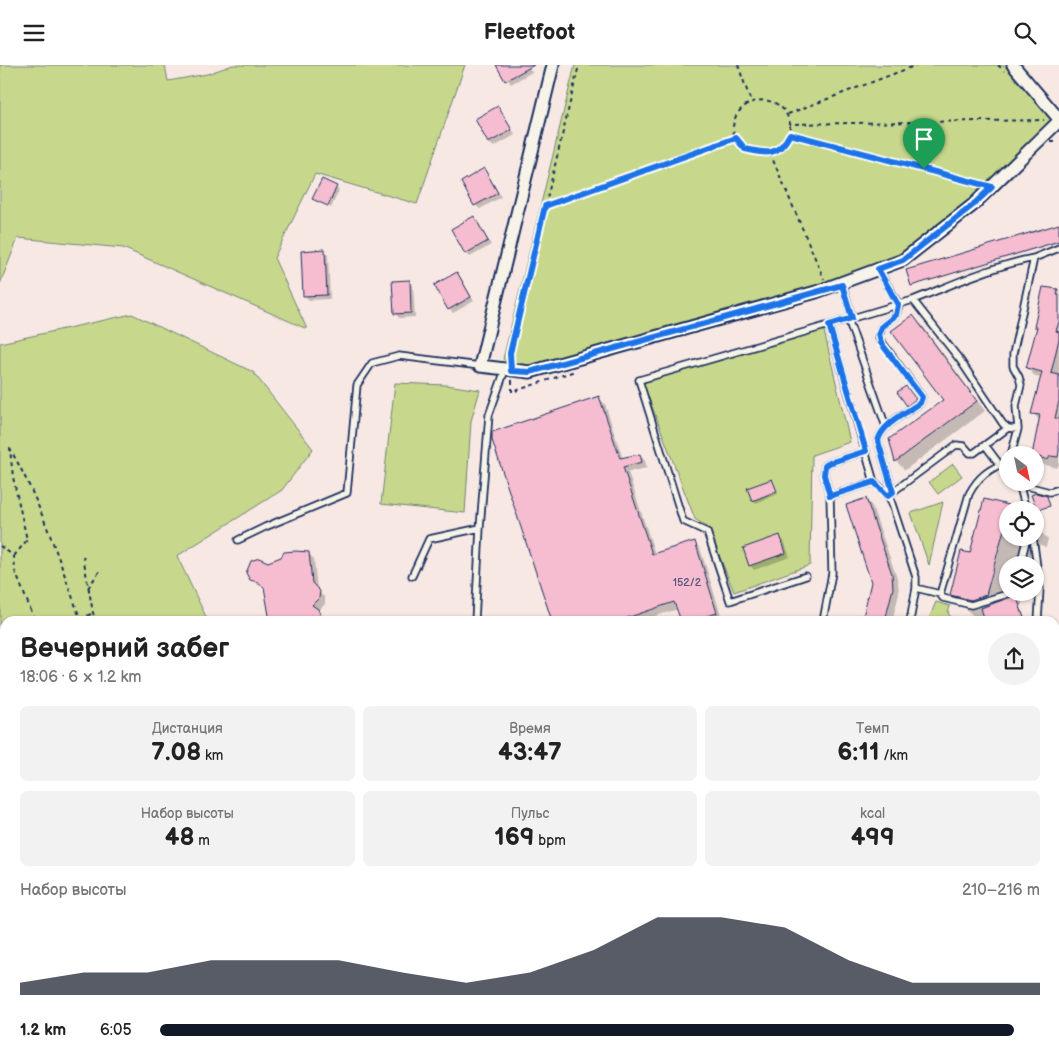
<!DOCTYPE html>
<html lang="ru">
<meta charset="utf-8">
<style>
body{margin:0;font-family:"Balsamiq Sans",sans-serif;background:#f2f2f2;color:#222;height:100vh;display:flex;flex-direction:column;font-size:19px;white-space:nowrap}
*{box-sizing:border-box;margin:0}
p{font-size:16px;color:#767676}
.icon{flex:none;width:28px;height:28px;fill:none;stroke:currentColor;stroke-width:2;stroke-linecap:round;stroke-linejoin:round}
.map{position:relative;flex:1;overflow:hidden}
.sheet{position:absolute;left:0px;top:551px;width:1060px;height:444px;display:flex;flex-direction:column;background:#fff;border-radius:15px 15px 0 0;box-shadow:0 1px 4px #0004}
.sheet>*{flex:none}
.needle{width:32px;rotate:147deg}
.buttons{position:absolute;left:999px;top:381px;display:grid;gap:10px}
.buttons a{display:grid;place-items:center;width:45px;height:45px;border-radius:50%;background:#fff;box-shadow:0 1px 4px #0004;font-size:25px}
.pin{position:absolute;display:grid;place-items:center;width:42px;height:42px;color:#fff;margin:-51px -21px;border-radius:50% 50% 50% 0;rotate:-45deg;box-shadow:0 0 5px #0007}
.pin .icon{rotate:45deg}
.round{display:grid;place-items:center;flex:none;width:52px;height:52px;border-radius:26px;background:#f2f2f2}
.head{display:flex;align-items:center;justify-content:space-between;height:85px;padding:0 20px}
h1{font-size:28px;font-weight:800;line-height:38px}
.figures{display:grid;grid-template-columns:repeat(3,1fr);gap:8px;height:85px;padding:5px 20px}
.figures div{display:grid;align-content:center;border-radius:8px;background:#f2f2f2;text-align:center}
.figures b{font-size:25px;font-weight:800}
.figures small{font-size:14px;font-weight:400}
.figures p{font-size:14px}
.chart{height:140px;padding:10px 20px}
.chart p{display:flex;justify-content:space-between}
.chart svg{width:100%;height:90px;margin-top:5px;fill:#111827;opacity:.7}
ul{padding:0 20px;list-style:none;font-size:16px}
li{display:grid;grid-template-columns:80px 60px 1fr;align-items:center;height:38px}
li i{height:12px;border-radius:6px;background:#111827}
header{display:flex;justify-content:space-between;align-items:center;height:65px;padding:0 20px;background:#fff;font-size:22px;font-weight:800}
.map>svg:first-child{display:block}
</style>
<header><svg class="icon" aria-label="menu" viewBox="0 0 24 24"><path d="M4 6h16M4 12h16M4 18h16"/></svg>Fleetfoot<svg class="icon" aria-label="search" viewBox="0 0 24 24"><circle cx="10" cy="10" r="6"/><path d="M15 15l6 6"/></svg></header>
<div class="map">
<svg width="1059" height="994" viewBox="0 0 1059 994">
<rect width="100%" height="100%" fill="#f7e8e3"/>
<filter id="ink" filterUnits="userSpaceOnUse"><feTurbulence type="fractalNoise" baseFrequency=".02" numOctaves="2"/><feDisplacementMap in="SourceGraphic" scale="10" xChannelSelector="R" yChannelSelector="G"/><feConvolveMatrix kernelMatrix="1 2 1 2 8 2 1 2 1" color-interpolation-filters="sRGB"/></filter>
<g filter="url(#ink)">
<!-- green -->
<path fill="#c7d88c" stroke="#718475" d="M0 0H165L168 16 207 9 233 0H465L417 139 315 109 274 193 307 264 123 183 18 173 0 219Z
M575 0H1004L1052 56 971 136 900 192 815 222 520 306 503 294Z
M132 249 253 307 313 384 282 425 177 491 208 556H5V923L0 911V278Z
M823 262 850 377 812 390 810 500 734 527 708 463 695 454 643 318Z
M395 318 446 320 480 325 471 356 465 448 381 439Z
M953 399 962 411 938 429 929 417Z
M943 437 929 500 911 448Z
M936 537 950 541 948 548 954 556H928Z
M36 990H629L631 994H38Z
M680 990H777L778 994H673Z"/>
<!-- water -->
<path fill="#81c5e2" stroke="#5889ad" d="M0 942 5 952V990H21L23 994H0Z"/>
<!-- shadow -->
<path fill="#0003" d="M498 0H527L532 7 511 19Z
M498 42 502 47 515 70 494 82 489 78 476 54Z
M484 105 488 109 501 132 480 144 475 140 462 117Z
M322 116 339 125 331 143 314 134Z
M474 153 478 157 491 180 470 192 466 188Z
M1059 160V177L912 220Z
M324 186 328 190 330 234 309 235 305 231Z
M457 209 461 213 474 236 453 248 449 244Z
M409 216 413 220 415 252 399 253 395 248Z
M1058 226 1059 227V399L1057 403 1042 399 1035 392 1040 356 1033 348 1041 313 1036 312 1027 303 1038 264 1035 262Z
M913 252 922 260 985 346 905 405 896 396 891 375 944 335Z
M909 325 918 337 910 343 908 340Z
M599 333 605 339 623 394 640 390 645 396 647 403 628 407 655 489 694 477 700 483 722 553 713 556H682L678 544 640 556H554L493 375Z
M772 415 778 429 756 438 753 435Z
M866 435 872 441 898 516 899 529 892 556H863L873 517Z
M985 435 1019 445H1008V472H1035V461L1048 474 1046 482 1038 479 1032 500H1008V528H1025L1021 542 1026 556H978L951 529 971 489Z
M780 472 784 476 790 492 754 505 750 500Z
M308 488 314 494 317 525 325 533V539L318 546 326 556H271L266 523 258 520 251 514 268 499Z
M1055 724 1059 726V743L1055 740Z
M1059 856V950L1055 951V858Z
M1055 968 1059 977V994H876L885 990H1055Z
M711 990H744L745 994H713Z"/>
<!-- building -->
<path fill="#f6bccf" stroke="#1b2f5e" d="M496 0H534L505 16Z
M498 41 512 65 488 78 475 54Z
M484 103 498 128 474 141 461 117Z
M322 114 337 121 328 141 312 134Z
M474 151 488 176 465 189 451 164Z
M1059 159V176L911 221 906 205Z
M325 184 327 230 303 231 301 186Z
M457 207 471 232 448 245 434 220Z
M410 215 411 248 394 249 392 216Z
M1043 222 1058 224 1057 230H1059V257L1056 266 1059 267V274L1051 308 1059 310V336L1055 353 1059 354V387L1058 392 1050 391 1048 395 1032 390 1040 350 1031 349 1042 307 1026 303 1037 262H1034Z
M913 250 977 336 895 397 889 374 943 335 891 266Z
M906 321 916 334 907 341 897 327Z
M599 331 620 393 640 389 642 397 623 402 652 489 695 476 717 548 690 556H681L674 537 618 556H552L492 375V367Z
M772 414 777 426 752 436 747 423Z
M1036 428 1047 431 1050 441 1037 445 1031 430Z
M866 433 892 509 893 523 885 556H862L871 517 846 440Z
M984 434 1008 440V450L986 530 971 535 950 530 961 486 970 488Z
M780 470 786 488 749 501 743 483Z
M295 486 309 487 312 518 320 526 319 533 312 540 318 544 323 556H270L264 522 258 517 250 515 246 508 251 496 259 493 268 497 281 492 284 487Z
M1016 530 1025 556H1013L1012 552 1001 556H985L981 543Z"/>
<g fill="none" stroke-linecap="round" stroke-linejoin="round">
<!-- service casing -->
<g stroke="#1b2f5e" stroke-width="9">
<path id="service" d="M878 204 899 240 896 250 881 262 879 273 922 332 920 338C906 348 882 359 878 376L893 427
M842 218 852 253
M848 254 886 362
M1018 364 1008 363 1003 359 960 295 913 235C952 220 992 201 1034 193
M985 380 1000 400
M1011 390 1018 364 1016 341 1021 320 1019 312 1013 301V289L1034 193 1059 183
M1008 397C989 403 978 412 969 429L940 529 943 533 971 540 1011 528
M1019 418 1026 445
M1019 419 1050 427 1059 424
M890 429 956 380 964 381 970 388H974L1008 363
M830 431 824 410 825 401 829 398 866 386
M1033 472 1040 524 1038 556
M238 475 265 462 347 428 357 320 372 298 399 291 480 301
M1020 500 1027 472
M412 511 429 474 480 463 489 350 505 305
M806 511 730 536 707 467 683 456 639 315 829 260
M916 523 940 529
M475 556 480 463
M823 556 832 508 830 431 874 417
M910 556 916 523V512L891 436 886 427 874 417 829 260 913 235"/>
</g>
<!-- minor casing -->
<g stroke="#1b2f5e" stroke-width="15">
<path id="minor" d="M553 0 480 301 530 307 816 227 903 195 973 140 1059 56
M1013 0 1059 54
M1055 640H1059"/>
</g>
<!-- path -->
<path stroke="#1b2f5e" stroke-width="2" stroke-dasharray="4 4" stroke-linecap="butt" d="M738 0 751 37
M998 0 1004 6
M788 49 917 0
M790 59C789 90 769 89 745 83 740 78 733 71 733 64 733 32 782 22 790 59L1044 55
M790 69 981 119
M1051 77H1059
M770 88 824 214
M545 141 736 73
M510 296V288L579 0
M512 315V327L575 306
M0 481 14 491 15 506 35 556
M14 491 27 475 13 412 10 384C41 437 60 498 81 556
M83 491 93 548 96 556
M88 523 101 504
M80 554 93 548
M0 603 2 614 0 622
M0 682 5 701
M0 926 5 939
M30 990 31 994
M129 990 130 994
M213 990V994
M332 990 333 994
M292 994 293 990"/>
<!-- service -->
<use href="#service" stroke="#f7f3e8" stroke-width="5.5"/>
<!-- minor -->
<use href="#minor" stroke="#f7f3e8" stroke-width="11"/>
</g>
</g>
<g fill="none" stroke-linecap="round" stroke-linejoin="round" filter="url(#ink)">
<!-- route casing -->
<g stroke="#fff" stroke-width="10">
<path id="route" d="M790 69 992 122 973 140 903 195 878 204 898 240 896 250 881 262 879 268 881 278 922 332 920 338C906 348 882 359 878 376L893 427 888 431 874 417 830 431 824 410 825 401 829 398 866 386 829 260 852 253 842 220 530 307 511 306 510 288 545 141 736 73 745 84C767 89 778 92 790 69Z"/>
</g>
<!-- route -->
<use href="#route" stroke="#1a73e8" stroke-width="6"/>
</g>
<g text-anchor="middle" stroke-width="4" stroke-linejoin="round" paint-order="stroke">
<!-- number labels -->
<g font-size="11" fill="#52527a">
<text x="687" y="521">152/2</text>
</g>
</g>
</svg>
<div class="buttons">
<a><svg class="needle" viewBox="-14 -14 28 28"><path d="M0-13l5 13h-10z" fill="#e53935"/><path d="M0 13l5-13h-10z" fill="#767676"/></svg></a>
<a><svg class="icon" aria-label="locate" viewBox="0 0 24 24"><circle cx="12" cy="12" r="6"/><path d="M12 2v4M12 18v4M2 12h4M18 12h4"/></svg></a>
<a><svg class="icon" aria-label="layers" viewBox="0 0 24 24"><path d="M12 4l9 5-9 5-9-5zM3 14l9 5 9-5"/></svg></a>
</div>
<div class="pin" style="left:924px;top:104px;background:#1e9e55"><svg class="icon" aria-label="arrive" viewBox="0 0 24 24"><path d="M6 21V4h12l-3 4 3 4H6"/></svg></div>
<section class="sheet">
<div class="head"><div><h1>Вечерний забег</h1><p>18:06 · 6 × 1.2 km</p></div><a class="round"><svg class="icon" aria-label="share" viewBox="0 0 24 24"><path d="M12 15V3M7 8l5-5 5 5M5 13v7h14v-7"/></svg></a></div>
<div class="figures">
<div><p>Дистанция</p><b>7.08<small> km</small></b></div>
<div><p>Время</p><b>43:47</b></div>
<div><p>Темп</p><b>6:11<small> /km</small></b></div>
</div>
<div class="figures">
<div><p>Набор высоты</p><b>48<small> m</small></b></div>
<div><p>Пульс</p><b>169<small> bpm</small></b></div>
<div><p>kcal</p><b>499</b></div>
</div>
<div class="chart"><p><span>Набор высоты</span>210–216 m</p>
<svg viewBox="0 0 160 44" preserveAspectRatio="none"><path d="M0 44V38L10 33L20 33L30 27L40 27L50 27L60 33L70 38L80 33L90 22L100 6L110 6L120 11L130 27L140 38L150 38L160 38V44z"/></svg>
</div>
<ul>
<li><b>1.2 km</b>6:05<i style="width:97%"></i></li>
</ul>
</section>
</div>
